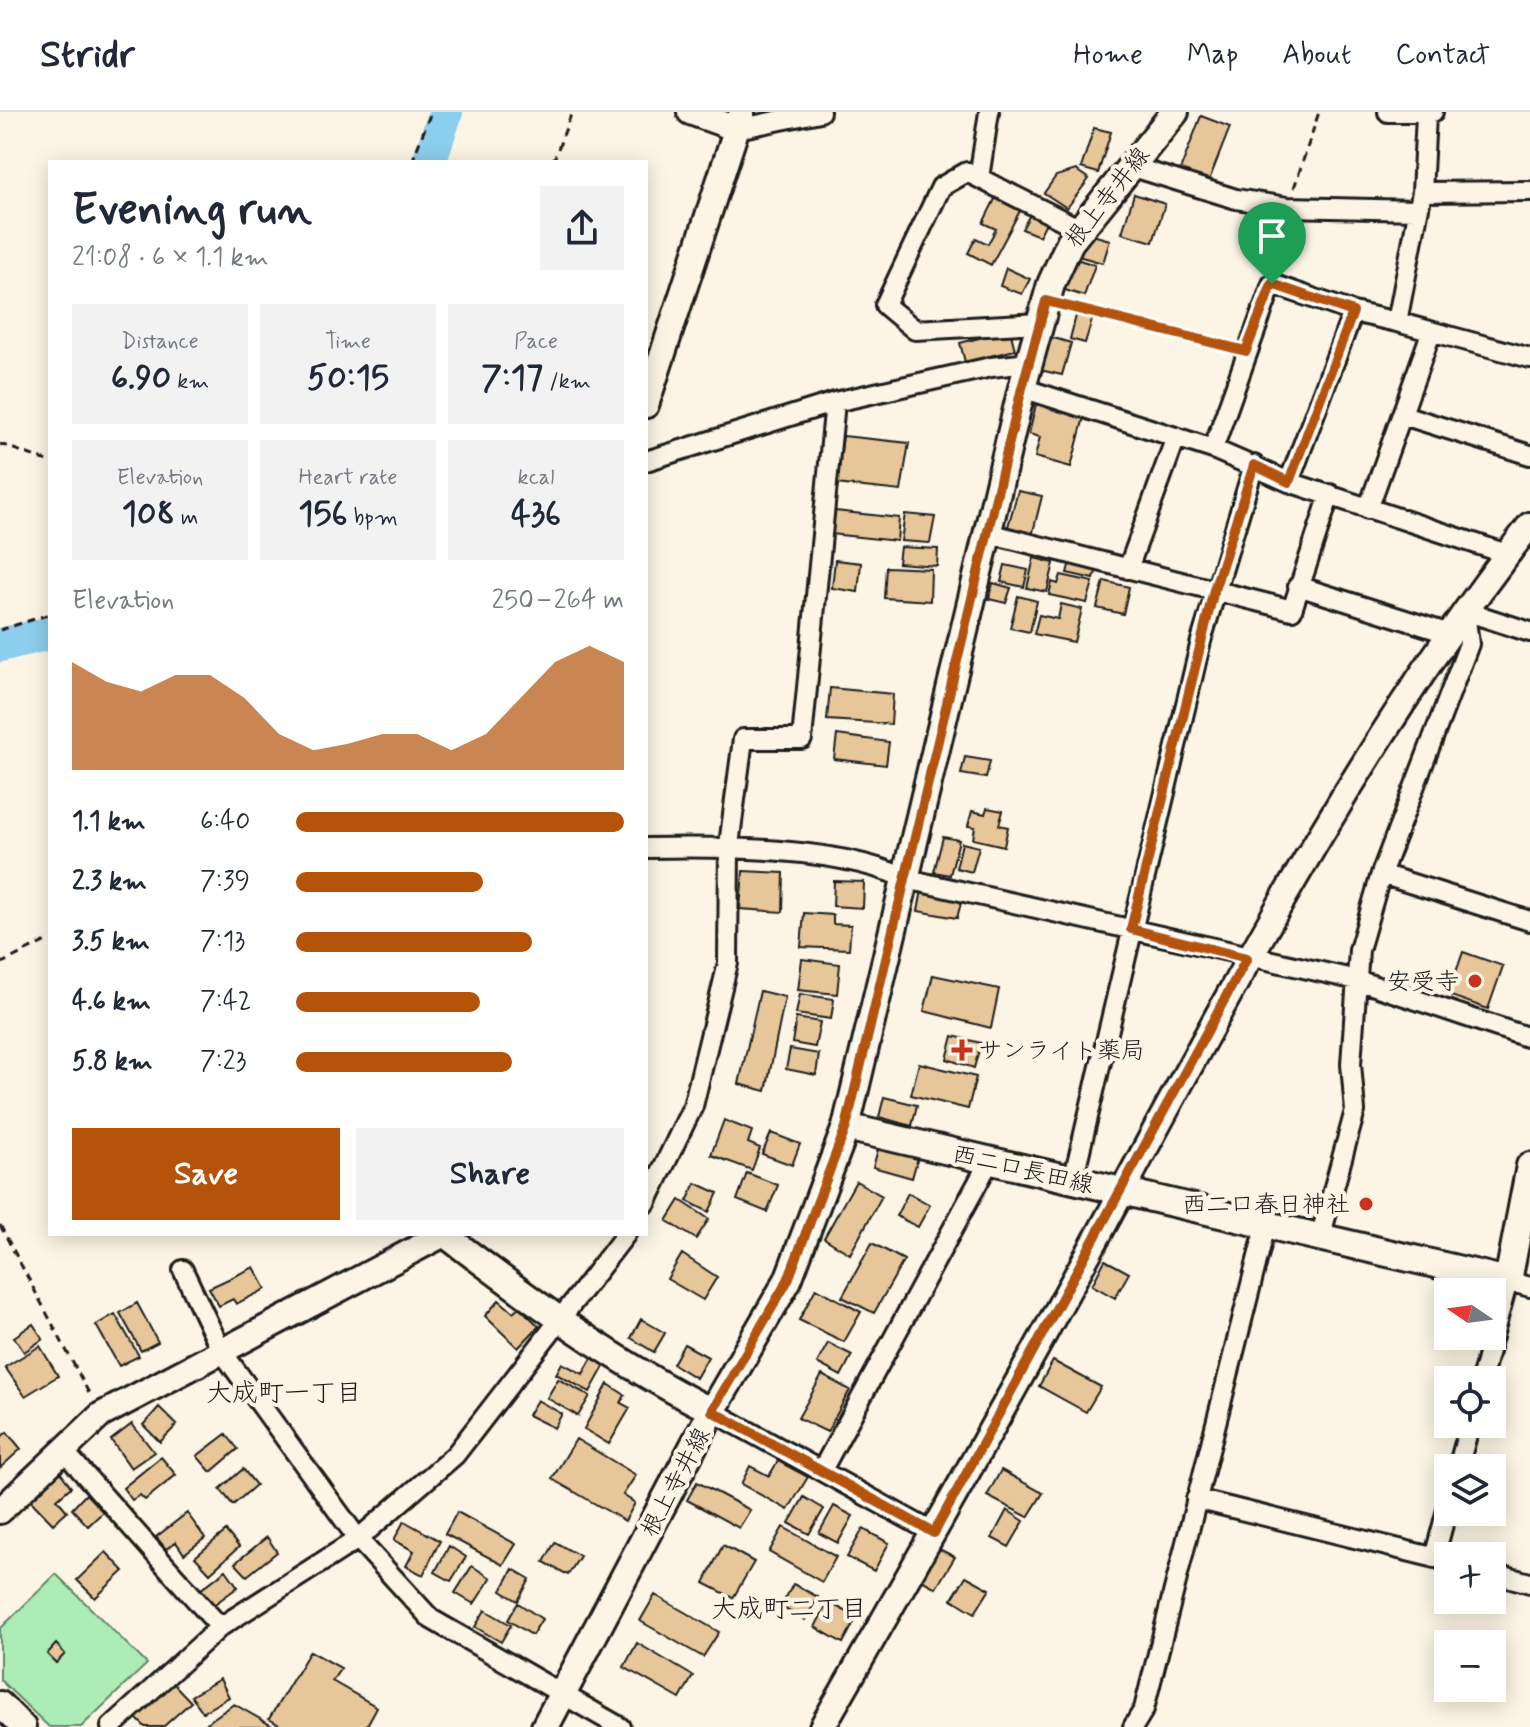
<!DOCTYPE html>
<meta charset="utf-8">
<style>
body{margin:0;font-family:Mynerve,"Klee One",sans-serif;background:#f2f2f3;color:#1f2937;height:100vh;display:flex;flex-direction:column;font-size:30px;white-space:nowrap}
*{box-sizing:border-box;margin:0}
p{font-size:26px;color:#747a83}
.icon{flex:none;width:44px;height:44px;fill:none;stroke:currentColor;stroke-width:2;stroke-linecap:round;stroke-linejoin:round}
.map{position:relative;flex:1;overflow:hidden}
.drawer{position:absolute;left:48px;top:48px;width:600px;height:1076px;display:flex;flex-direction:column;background:#fff;border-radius:0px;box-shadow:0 4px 20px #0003}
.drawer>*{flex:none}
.needle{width:52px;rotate:283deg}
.controls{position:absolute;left:1434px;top:1166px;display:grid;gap:16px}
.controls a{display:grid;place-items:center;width:72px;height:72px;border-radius:0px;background:#fff;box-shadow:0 4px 20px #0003;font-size:40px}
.pin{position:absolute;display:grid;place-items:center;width:68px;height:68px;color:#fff;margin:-82px -34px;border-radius:50% 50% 50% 0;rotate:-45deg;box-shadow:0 0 8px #0007}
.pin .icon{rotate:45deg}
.round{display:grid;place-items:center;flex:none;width:84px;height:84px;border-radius:0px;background:#f2f2f3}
.summary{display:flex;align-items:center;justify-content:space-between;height:136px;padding:0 24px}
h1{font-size:44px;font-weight:700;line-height:60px}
.figures{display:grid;grid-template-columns:repeat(3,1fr);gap:12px;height:136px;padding:8px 24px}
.figures div{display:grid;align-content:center;border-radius:0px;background:#f2f2f3;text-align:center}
.figures b{font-size:34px;font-weight:700}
.figures small{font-size:22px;font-weight:400}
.figures p{font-size:22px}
.chart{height:224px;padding:16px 24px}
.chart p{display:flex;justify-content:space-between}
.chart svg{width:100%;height:144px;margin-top:8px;fill:#b45309;opacity:.7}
.cta{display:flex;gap:16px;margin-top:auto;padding:16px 24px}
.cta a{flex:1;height:92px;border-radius:0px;background:#b45309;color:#fff;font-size:32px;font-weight:700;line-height:92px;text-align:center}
.cta a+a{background:#f2f2f3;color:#1f2937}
ul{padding:0 24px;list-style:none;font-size:26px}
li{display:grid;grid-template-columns:128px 96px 1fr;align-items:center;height:60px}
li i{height:20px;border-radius:10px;background:#b45309}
header{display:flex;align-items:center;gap:48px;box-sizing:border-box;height:112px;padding:0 40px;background:#fff;border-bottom:2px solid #e0e1e3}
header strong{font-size:38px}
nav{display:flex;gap:44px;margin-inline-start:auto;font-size:28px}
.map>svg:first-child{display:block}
</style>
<header>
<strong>Stridr</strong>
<nav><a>Home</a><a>Map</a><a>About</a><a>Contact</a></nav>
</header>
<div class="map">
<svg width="1530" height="1615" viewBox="0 0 1530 1615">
<rect width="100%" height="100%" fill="#fcf5e5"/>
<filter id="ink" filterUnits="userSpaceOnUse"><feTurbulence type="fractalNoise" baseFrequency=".0125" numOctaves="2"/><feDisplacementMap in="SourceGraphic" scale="16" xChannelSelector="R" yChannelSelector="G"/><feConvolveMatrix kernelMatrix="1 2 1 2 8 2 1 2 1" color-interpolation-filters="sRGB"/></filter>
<g filter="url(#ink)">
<!-- green -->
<path fill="#acecb5" stroke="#648468" stroke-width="2" d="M56 1462 147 1552 81 1615H49L0 1568V1517Z"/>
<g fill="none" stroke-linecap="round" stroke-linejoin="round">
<!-- river -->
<path stroke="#8bceed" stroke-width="34" d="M429 50 446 0
M0 533 50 521"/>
</g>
<!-- building -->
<path fill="#e7c79a" stroke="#1c1c1c" stroke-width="2" d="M1201 4 1230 15 1208 71 1179 61Z
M1094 16 1111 20 1098 61 1081 56Z
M1076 58 1089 67 1067 96 1044 81 1056 64Z
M1134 82 1165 92 1153 130 1122 121Z
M997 83 1023 93 991 153 968 141 976 126 988 132 996 117 983 111Z
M1032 99 1048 107 1039 124 1022 117Z
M1085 121 1110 128 1103 151 1078 144Z
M1076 147 1095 153 1084 184 1065 178Z
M1006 156 1030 167 1022 182 1000 174Z
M1077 200 1093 205 1085 231 1070 227Z
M1010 218 1015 238 965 250 960 231Z
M1050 225 1071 231 1062 263 1040 258Z
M1036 292 1084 305 1071 355 1035 345 1040 325 1029 322Z
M843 324 909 331 901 379 836 372Z
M1018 379 1042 384 1032 424 1007 418Z
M835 399 899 406 897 429 831 422Z
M905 402 935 405 930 431 901 429Z
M900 435 938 437 937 454 898 451Z
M1034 446 1054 451 1047 480 1027 476Z
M1071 446 1098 453 1094 467 1067 461Z
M835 448 861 451 858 480 832 476Z
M1005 453 1028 458 1024 475 1001 470Z
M886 455 931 457 930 489 884 486Z
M1061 463 1093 470 1087 491 1049 483 1052 470 1058 472Z
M1104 469 1129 475 1123 502 1097 496Z
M993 471 1011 476 1006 491 989 487Z
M1018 484 1037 489 1030 520 1010 516Z
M1061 492 1082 497 1074 530 1034 522 1039 503 1058 507Z
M830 576 893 582 891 612 827 608Z
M837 623 889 630 886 653 834 647Z
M965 645 990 649 986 666 961 662Z
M987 696 1003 699 999 713 1008 715 1004 734 973 727 975 715 968 714 972 699 985 702Z
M943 725 959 728 950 763 934 760Z
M962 731 979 735 972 760 956 756Z
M743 759 784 761 783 800 740 797Z
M834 769 864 770 863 796 833 794Z
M922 778 962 787 957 806 918 799Z
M804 801 833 803V812L851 813 849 837 801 835Z
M1463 840 1503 854 1488 897 1448 883Z
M802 847 840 852 837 882 798 878Z
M933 863 999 877 991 916 924 899Z
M760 879 785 885 766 979 739 972Z
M800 882 834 887 831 907 796 902Z
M796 906 820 910 815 935 792 931Z
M953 924 981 931 974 956 947 947Z
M790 937 819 942 816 963 786 957Z
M919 951 976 965 968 997 911 983Z
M884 985 917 993 912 1014 879 1005Z
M724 1008 752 1019 748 1031 760 1036 752 1058 711 1043Z
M771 1021 800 1032 792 1053 762 1042Z
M879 1034 918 1045 912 1066 873 1055Z
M747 1061 778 1073 767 1100 737 1088Z
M856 1069 882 1084 850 1142 824 1126Z
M696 1071 718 1081 709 1100 687 1089Z
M908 1081 930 1093 918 1115 896 1104Z
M680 1088 709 1107 696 1127 667 1109Z
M872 1131 904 1148 874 1201 842 1185Z
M682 1142 717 1165 703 1188 667 1167Z
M1105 1148 1129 1161 1115 1186 1092 1173Z
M254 1155 266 1177 236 1192 233 1187 219 1194 209 1176Z
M816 1176 861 1200 844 1230 799 1208Z
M499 1188 513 1200 519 1195 539 1214 518 1236 485 1204Z
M137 1191 158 1230 141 1239 120 1201Z
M115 1202 139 1244 119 1254 96 1213Z
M641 1207 665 1221 654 1240 631 1226Z
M33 1212 43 1227 24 1240 14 1225Z
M828 1231 852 1243 841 1264 817 1251Z
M684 1232 708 1245 696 1266 673 1252Z
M40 1234 58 1264 25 1284 5 1255Z
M592 1246 605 1253 590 1280 556 1262 562 1251 583 1262Z
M1053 1249 1101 1275 1086 1300 1039 1274Z
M822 1263 850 1278 827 1320 798 1306Z
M558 1267 590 1284 578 1304 547 1286Z
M608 1272 625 1283 621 1291 630 1296 609 1332 584 1317Z
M537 1288 562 1302 554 1316 528 1303Z
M159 1295 177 1313 160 1330 143 1313Z
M132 1312 154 1340 131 1356 111 1328Z
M7 1320 21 1337 0 1356V1326Z
M226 1322 238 1337 211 1360 197 1344Z
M576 1327 636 1363 623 1383 635 1391 625 1409 552 1367Z
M161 1345 176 1363 145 1388 140 1383 132 1388 123 1376Z
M778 1349 808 1365 788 1398 741 1372 750 1354 769 1364Z
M58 1357 71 1375 57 1387 67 1399 53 1412 27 1385Z
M243 1357 256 1373 233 1393 220 1377Z
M1001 1358 1043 1381 1028 1405 987 1384Z
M697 1370 750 1398 739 1416 687 1388Z
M86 1382 103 1400 88 1414 72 1397Z
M804 1385 824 1397 809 1422 789 1411Z
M834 1394 853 1404 838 1431 819 1421Z
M1007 1398 1024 1409 1009 1435 992 1426Z
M457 1400 516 1432 503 1453 445 1422Z
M187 1401 205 1426 184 1442 176 1430 166 1437 156 1425Z
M404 1409 440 1429 423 1463 406 1454 414 1439 394 1428Z
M783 1415 836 1445 822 1470 769 1440Z
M863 1417 889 1431 874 1459 847 1445Z
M226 1419 239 1435 210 1461 195 1445Z
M267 1425 277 1440 247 1464 235 1451Z
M555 1430 580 1444 568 1463 544 1450Z
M723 1433 754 1450 733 1486 704 1471Z
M449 1434 466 1445 451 1469 435 1460Z
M933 1434 955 1445 936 1476 916 1465Z
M106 1440 124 1459 95 1486 77 1468Z
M472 1454 491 1466 474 1492 455 1481Z
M513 1457 530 1467 518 1489 501 1479Z
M226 1458 238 1475 208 1497 195 1482Z
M966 1464 990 1477 975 1501 952 1487Z
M793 1472 818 1485 805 1508 781 1495Z
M655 1483 719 1520 703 1545 640 1509Z
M828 1490 857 1505 843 1531 815 1515Z
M518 1491 542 1507 532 1523 508 1508Z
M485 1498 511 1513 501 1530 475 1515Z
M637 1531 693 1564 680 1587 624 1555Z
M56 1532 65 1542 56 1551 47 1542Z
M310 1539 341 1556 332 1569 377 1595 366 1615H283L269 1607Z
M220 1567 229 1585 203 1600 191 1584Z
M171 1569 191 1590 163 1615H145L135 1605Z
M234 1592 274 1615H201Z"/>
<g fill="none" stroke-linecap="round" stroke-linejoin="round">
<!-- minor casing -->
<g stroke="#1c1c1c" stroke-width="24">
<path id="minor" d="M1388 0H1433
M737 17 820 0
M1130 54 1236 87 1287 95 1417 98
M979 66 989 0
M1422 80 1530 79
M1397 210 1530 246
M1039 211 915 218 885 193 941 75 967 60 1080 117
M1022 276 1213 337 1289 370 1507 442
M1403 303 1530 343
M1213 337 1272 172 1353 200
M646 349 835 290 991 255 1029 251
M1289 370 1353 200 1397 210 1422 80 1426 3
M1368 397 1431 221
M988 421 1292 498 1330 382
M1128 457 1176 325
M1298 474 1450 522
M646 736C722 734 839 735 907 767L1357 868 1530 926
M1381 762 1530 809
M1073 1068 1201 529 1254 353
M646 1091 693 994 728 851 729 733 743 627H802L835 290
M1320 1126 1355 999 1351 952 1359 838 1381 762 1469 532 1465 499 1530 520
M183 1158 221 1238 358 1427 431 1507 620 1615
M1481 1268 1508 1169 1530 1175
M712 1299 934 1421
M62 1337 220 1515
M1458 1356 1470 1312
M822 1358 989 1050
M1196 1387 1448 1449
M1434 1446 1448 1394
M1492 1461 1530 1471
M111 1615 220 1515 358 1427 455 1343 626 1122
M1133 1615 1144 1597 1266 1113"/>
</g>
<!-- tertiary casing -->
<g stroke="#1c1c1c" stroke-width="30">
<path id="tertiary" d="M690 0 737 17
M646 293 742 0
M0 1399 101 1303 444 1122C529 1187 617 1252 712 1299
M0 1592 23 1615
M822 1615C925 1437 1026 1257 1124 1076 1247 848 1370 617 1530 413"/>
</g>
<!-- secondary casing -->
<g stroke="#1c1c1c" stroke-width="32">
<path id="secondary" d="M846 1015 1508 1169 1530 1054
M545 1615 712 1299 788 1168 846 1015 1022 276 1051 172 1070 130 1175 0"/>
</g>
<!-- path -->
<path stroke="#1c1c1c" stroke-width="3" stroke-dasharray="8 6" stroke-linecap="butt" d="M412 50 431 0
M553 50 572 0
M1294 76 1319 0
M1275 154 1283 114
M1069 194 1228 234
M0 332 50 350
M0 518 50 502
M0 852 50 827
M0 1113 91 1285"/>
<!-- minor -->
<use href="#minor" stroke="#fcf5e5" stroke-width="18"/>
<!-- tertiary -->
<use href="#tertiary" stroke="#fcf5e5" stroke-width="24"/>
<!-- secondary -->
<use href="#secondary" stroke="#fcf5e5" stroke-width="26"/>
</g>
</g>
<g fill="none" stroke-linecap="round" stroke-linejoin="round" filter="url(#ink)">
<!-- route casing -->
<g stroke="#fff" stroke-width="16">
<path id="route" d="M1272 172 1353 200 1289 370 1254 353 1214 478 1131 817 1247 846 934 1421 712 1299 788 1168 846 1015 1022 276 1046 189 1246 239Z"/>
</g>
<!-- route -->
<use href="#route" stroke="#b45309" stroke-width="10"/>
</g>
<!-- markers -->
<g fill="#c8321e" stroke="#fcf5e5" stroke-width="3">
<circle cx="1475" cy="869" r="8"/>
<path d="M958 926h8v8h8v8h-8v8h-8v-8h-8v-8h8z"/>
<circle cx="1366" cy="1092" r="8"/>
</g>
<g text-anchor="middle" stroke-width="8" stroke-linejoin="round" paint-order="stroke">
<!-- street labels -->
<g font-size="24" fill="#1c1c1c" stroke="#fcf5e5">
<text transform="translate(1107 85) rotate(-52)" y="8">根上寺井線</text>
<text transform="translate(1023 1057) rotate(13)" y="8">西二口長田線</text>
<text transform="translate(675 1370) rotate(-62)" y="8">根上寺井線</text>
</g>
<!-- poi labels -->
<g font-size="24" fill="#1c1c1c" stroke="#fcf5e5" text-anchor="end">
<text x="1459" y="877">安受寺</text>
<text x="978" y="946" text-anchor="start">サンライト薬局</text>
<text x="1350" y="1100">西二口春日神社</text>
</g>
<!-- neighbourhood labels -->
<g font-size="26" fill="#1c1c1c" stroke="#fcf5e5">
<text x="284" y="1289">大成町一丁目</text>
<text x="789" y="1505">大成町二丁目</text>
</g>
</g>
</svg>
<div class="controls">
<a><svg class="needle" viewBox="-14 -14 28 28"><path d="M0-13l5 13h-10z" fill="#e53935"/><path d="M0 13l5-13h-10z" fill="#747a83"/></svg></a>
<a><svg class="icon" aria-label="locate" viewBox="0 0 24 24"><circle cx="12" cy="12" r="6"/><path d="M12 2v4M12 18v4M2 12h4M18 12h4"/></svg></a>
<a><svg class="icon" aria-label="layers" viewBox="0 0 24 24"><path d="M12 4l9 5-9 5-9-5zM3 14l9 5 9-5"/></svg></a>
<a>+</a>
<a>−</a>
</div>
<div class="pin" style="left:1272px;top:172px;background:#1e9e55"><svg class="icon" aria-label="arrive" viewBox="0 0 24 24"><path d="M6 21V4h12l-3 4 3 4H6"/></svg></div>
<section class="drawer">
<div class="summary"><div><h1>Evening run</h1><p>21:08 · 6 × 1.1 km</p></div><a class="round"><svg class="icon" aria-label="share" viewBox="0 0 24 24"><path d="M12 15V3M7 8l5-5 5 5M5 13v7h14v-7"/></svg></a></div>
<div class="figures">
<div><p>Distance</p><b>6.90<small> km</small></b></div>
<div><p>Time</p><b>50:15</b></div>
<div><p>Pace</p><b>7:17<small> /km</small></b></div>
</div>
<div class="figures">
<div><p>Elevation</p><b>108<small> m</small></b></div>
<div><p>Heart rate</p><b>156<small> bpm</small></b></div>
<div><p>kcal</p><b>436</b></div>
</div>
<div class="chart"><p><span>Elevation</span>250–264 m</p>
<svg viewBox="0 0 160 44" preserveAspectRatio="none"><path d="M0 44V11L10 17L20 20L30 15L40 15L50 22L60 33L70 38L80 36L90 33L100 33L110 38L120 33L130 22L140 11L150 6L160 11V44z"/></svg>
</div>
<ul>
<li><b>1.1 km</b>6:40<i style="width:100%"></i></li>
<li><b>2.3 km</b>7:39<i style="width:57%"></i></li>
<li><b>3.5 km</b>7:13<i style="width:72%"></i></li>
<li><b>4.6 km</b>7:42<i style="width:56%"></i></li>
<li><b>5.8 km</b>7:23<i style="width:66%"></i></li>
</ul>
<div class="cta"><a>Save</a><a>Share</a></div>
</section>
</div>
